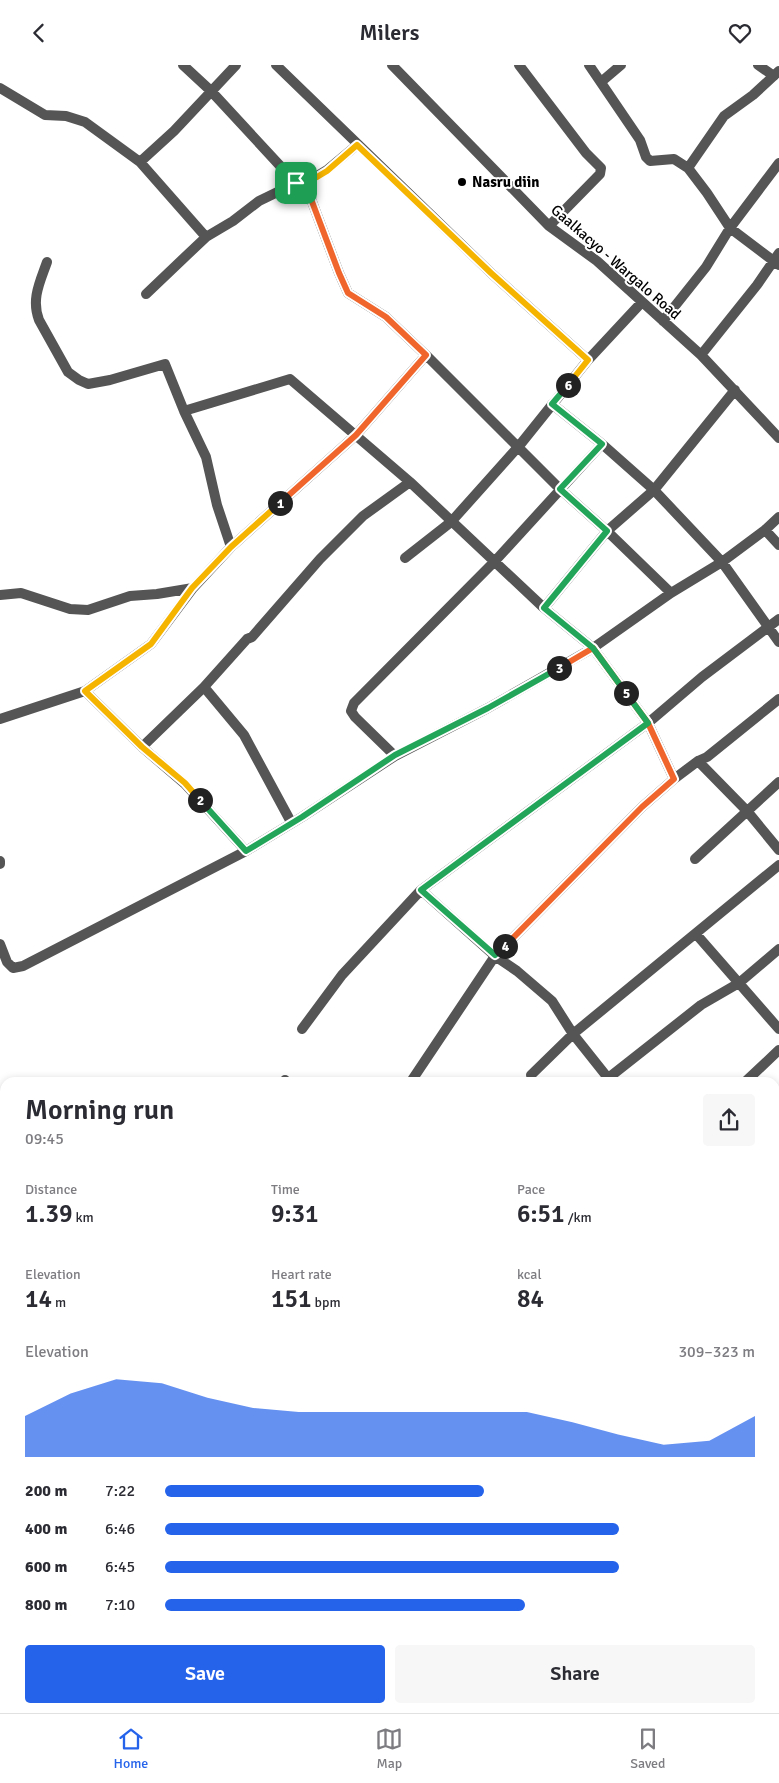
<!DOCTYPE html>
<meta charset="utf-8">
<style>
body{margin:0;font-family:Signika,sans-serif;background:#f7f7f7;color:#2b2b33;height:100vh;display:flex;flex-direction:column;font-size:19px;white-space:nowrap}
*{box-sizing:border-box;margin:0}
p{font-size:16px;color:#7c7c81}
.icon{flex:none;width:28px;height:28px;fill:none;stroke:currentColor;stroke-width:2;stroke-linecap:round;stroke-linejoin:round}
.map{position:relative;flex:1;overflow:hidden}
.panel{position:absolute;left:0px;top:1012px;width:780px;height:636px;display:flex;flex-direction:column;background:#fff;border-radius:15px 15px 0 0;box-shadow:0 2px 8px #0003}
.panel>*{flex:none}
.pin{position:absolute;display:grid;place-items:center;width:42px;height:42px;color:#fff;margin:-21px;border-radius:10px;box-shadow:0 2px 8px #0006}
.km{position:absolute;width:25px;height:25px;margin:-12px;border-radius:50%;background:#222;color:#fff;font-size:14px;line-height:25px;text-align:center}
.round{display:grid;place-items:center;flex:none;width:52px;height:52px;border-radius:5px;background:#f7f7f7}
.headline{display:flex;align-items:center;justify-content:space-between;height:85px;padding:0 25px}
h1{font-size:28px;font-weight:600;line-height:38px}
.stats{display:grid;grid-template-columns:repeat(3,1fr);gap:8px;height:85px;padding:5px 25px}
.stats div{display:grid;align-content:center}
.stats b{font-size:25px;font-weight:600}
.stats small{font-size:14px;font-weight:400}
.stats p{font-size:14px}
.chart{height:140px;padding:10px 25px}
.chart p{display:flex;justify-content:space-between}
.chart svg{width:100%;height:90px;margin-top:5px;fill:#2563eb;opacity:.7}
.cta{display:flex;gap:10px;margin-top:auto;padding:10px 25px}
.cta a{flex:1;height:58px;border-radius:5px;background:#2563eb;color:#fff;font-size:20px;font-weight:600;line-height:58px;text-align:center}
.cta a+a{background:#f7f7f7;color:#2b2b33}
ul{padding:0 25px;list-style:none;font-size:16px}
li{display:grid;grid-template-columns:80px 60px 1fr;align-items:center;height:38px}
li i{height:12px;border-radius:6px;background:#2563eb}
header{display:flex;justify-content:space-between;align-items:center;height:65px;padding:0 25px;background:#fff;font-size:22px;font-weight:600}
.dock{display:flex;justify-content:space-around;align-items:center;height:70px;border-top:1px solid #e1e1e2;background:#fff;font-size:14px;color:#7c7c81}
.dock a{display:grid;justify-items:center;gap:2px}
.dock .selected{color:#2563eb}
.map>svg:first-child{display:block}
</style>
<header><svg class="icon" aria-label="back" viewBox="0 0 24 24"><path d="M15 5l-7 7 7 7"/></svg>Milers<svg class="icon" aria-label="heart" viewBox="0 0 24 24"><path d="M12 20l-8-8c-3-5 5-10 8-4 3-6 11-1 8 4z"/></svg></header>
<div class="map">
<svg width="779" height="1648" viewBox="0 0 779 1648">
<rect width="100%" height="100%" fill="#fff"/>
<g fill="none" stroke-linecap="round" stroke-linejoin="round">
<!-- primary casing -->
<g stroke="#dbdbdb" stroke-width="15">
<path id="primary" d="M0 1199 5 1217
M114 1644 115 1648"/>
</g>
<!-- minor -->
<path stroke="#555" stroke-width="10" d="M276 0 491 208 588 295
M392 0 549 161 597 196 701 290 779 373
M519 0 586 88 601 103 600 109 549 161
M589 0 640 75 646 92 650 96 674 94 688 103 707 128 730 163 779 200
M758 0 774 11
M601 17 621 0
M0 23 45 50 66 51 85 57 140 97 206 172
M357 80 327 105 317 111 296 118 311 134 339 208 348 228 386 252 426 290 560 424 607 466 671 528
M140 97 174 66 236 0
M688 103 724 51 753 30 779 6
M47 197C40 217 31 234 39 255L68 307 79 315 88 319 110 315 165 299 184 346 290 314 410 417 544 543 593 583 648 658 674 714 642 742 495 891 410 1018
M146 229 206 172 233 156 259 136 296 118 211 26 183 0
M663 256 706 202 730 163 779 98
M701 290 757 220 779 188
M552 339 602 379 654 425 722 497 779 577
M184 346 206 392 217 440 231 482
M765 465 779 480
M405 493 451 457 519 381 588 295 642 237
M0 530 21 528 70 544 88 545 130 531 157 529 193 523
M544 543 607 466 654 425 735 325
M204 622 244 670 291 757
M85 626 142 682 185 719 246 786
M0 654 85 626 151 579 193 523 231 482 356 370 426 290
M142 682 204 622 247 574 252 572 320 494 363 451 410 417
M395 691 355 652 351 646 354 638 495 496 602 379
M698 696 707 692 779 634
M674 714 698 696 747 746 779 785
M695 794 779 717
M0 796V799
M421 825 495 891 517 906 552 936 573 969 612 1018
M696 869 779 964
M0 879 7 897 13 903 23 901 246 786 302 752 395 691 488 643 593 583 671 528 722 497 765 465 779 452
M302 964 342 910 421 825 648 658 702 612 779 554
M531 1010 573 969 779 800
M285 1015 288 1018
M602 1018 701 940 739 918 779 884
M744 1018 779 985
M775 1071 779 1067
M0 1512 5 1511
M592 1644 594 1648
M681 1644V1648"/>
<!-- primary -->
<use href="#primary" stroke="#000" stroke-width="12"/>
</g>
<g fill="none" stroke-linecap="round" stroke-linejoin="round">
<!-- split-1 casing -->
<g stroke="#fff" stroke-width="10">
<path id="split-1" d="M280 438 356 370 426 290 386 252 348 228 339 208 311 134 296 118"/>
</g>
<!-- split-2 casing -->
<g stroke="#fff" stroke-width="10">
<path id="split-2" d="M200 735 185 718 142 682 85 626 151 579 192 523 231 482 280 438"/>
</g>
<!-- split-3 casing -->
<g stroke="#fff" stroke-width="10">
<path id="split-3" d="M200 735 246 786 302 752 395 690 488 643 559 603"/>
</g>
<!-- split-4 casing -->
<g stroke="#fff" stroke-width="10">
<path id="split-4" d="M505 881 642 742 674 714 648 658 593 583 559 603"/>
</g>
<!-- split-5 casing -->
<g stroke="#fff" stroke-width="10">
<path id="split-5" d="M505 881 495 890 421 825 648 658 626 628"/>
</g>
<!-- split-6 casing -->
<g stroke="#fff" stroke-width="10">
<path id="split-6" d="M568 320 552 339 602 379 560 424 607 466 544 543 593 583 626 628"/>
</g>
<!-- split-7 casing -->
<g stroke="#fff" stroke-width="10">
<path id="split-7" d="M296 118 317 112 327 106 357 80 491 208 588 295 568 320"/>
</g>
<!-- split-1 -->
<use href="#split-1" stroke="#f0652b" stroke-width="6"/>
<!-- split-2 -->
<use href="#split-2" stroke="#f5b400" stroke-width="6"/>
<!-- split-3 -->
<use href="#split-3" stroke="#22a559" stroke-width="6"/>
<!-- split-4 -->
<use href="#split-4" stroke="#f0652b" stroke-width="6"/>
<!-- split-5 -->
<use href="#split-5" stroke="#22a559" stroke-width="6"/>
<!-- split-6 -->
<use href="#split-6" stroke="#22a559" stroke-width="6"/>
<!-- split-7 -->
<use href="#split-7" stroke="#f5b400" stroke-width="6"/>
</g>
<!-- markers -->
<circle fill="#000" stroke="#fff" stroke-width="2" cx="462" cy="117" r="5"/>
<g text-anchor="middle" stroke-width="4" stroke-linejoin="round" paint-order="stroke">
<!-- poi labels -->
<g font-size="15" font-weight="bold" fill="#000" stroke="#fff" text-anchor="start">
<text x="472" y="122">Nasru diin</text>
</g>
<!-- street labels -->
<g font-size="15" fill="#000" stroke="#fff">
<text transform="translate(616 197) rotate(41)" y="5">Gaalkacyo - Wargalo Road</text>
</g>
</g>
</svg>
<div class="pin" style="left:296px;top:118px;background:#1e9e55"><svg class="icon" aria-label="arrive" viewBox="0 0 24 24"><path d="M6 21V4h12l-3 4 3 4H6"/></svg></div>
<b class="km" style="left:280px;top:438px">1</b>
<b class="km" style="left:200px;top:735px">2</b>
<b class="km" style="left:559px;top:603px">3</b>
<b class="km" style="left:505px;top:881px">4</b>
<b class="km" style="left:626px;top:628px">5</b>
<b class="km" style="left:568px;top:320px">6</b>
<section class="panel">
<div class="headline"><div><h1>Morning run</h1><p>09:45</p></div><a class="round"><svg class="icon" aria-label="share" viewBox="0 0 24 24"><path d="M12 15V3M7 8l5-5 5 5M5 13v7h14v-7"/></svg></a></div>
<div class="stats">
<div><p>Distance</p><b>1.39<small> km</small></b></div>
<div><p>Time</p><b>9:31</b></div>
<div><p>Pace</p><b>6:51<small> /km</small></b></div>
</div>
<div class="stats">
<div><p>Elevation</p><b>14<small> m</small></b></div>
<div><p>Heart rate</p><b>151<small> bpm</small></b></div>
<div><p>kcal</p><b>84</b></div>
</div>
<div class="chart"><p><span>Elevation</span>309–323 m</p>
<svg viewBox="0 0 160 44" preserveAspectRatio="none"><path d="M0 44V24L10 13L20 6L30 8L40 15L50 20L60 22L70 22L80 22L90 22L100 22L110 22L120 27L130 33L140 38L150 36L160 24V44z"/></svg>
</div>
<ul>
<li><b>200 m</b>7:22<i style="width:54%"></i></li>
<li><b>400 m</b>6:46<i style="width:77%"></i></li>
<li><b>600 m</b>6:45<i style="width:77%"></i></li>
<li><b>800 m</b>7:10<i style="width:61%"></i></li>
</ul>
<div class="cta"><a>Save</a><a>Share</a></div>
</section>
</div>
<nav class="dock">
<a class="selected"><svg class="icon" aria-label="home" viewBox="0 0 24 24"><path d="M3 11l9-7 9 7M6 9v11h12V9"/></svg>Home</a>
<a><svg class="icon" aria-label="map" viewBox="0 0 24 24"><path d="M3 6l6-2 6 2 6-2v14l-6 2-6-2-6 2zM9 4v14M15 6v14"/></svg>Map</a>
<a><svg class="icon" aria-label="saved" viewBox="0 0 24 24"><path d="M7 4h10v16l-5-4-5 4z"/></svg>Saved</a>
</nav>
